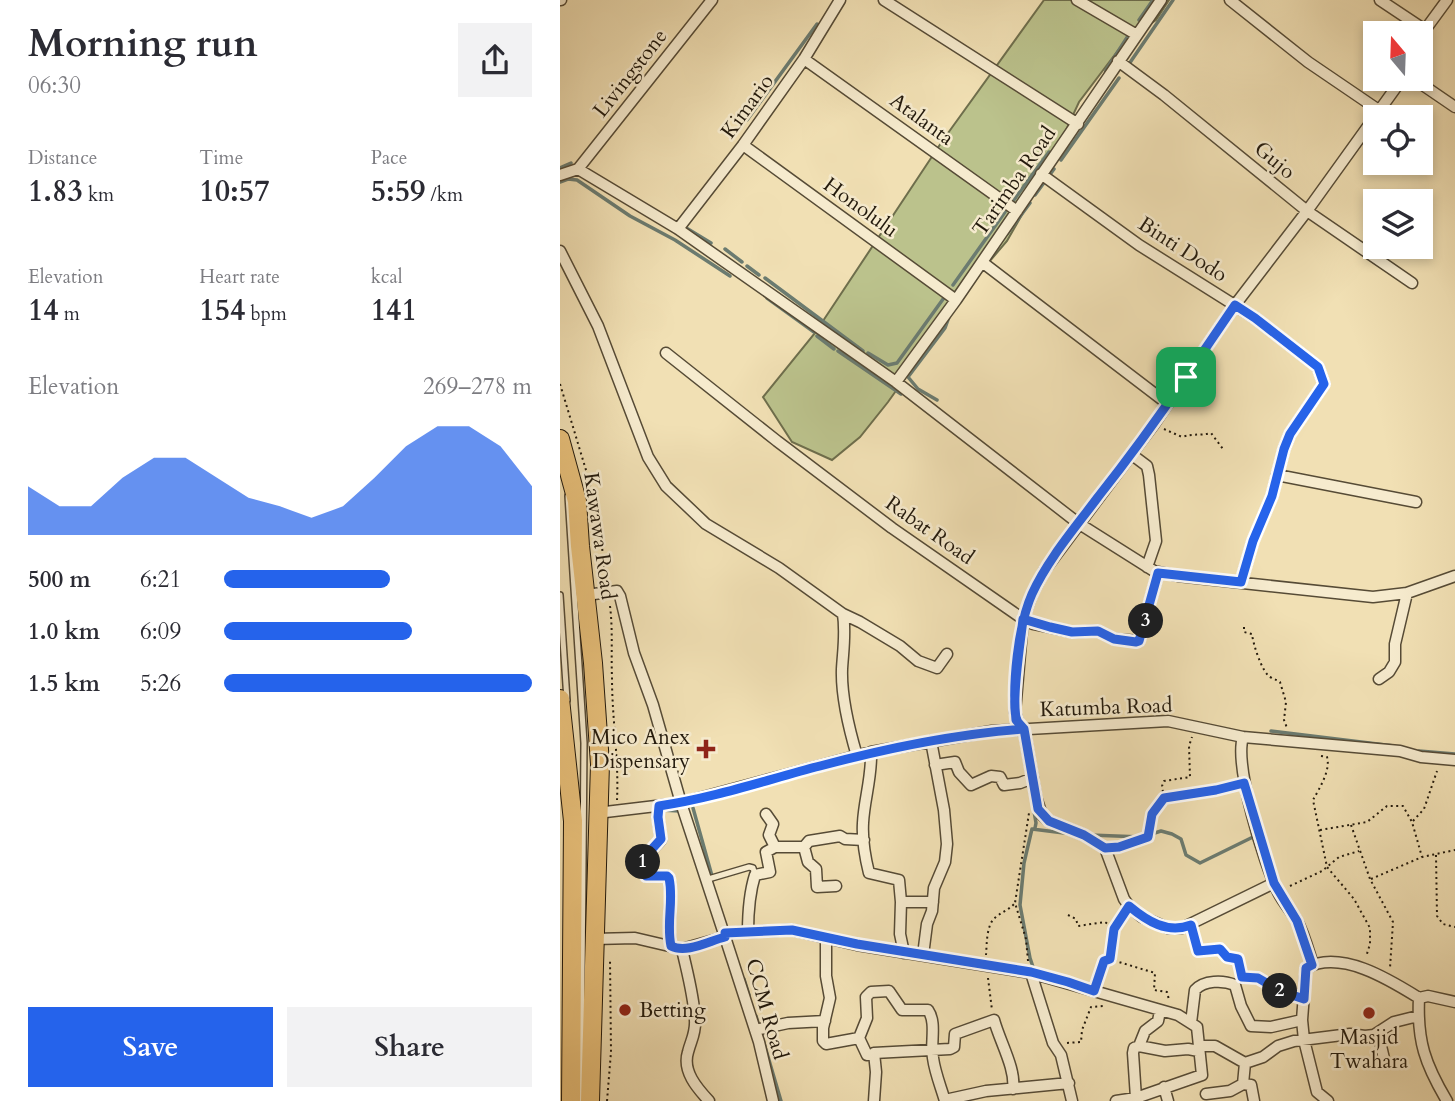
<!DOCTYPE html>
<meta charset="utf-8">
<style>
body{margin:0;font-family:Cardo,serif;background:#f2f2f3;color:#2b2b33;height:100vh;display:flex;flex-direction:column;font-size:26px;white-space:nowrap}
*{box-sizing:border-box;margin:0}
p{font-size:23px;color:#7c7c81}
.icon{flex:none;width:38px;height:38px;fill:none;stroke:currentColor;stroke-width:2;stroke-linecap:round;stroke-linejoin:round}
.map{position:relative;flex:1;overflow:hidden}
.side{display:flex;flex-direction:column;background:#fff;width:560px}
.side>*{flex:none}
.needle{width:46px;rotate:341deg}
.controls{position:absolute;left:803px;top:21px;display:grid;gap:14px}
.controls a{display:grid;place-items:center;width:70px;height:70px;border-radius:0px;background:#fff;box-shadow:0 4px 10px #0003;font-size:35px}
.pin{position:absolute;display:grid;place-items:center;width:60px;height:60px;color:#fff;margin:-30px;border-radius:14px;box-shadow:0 4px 10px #0006}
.km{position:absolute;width:35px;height:35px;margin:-18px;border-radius:50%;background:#222;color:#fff;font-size:19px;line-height:35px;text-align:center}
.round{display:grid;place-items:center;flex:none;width:74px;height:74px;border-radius:0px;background:#f2f2f3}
.overview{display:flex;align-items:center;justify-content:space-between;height:119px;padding:0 28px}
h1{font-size:38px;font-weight:700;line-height:52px}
.stats{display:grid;grid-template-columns:repeat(3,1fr);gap:10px;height:119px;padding:7px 28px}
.stats div{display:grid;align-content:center}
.stats b{font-size:30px;font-weight:700}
.stats small{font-size:19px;font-weight:400}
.stats p{font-size:19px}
.chart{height:196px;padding:14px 28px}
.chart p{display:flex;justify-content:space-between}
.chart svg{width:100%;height:126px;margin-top:7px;fill:#2563eb;opacity:.7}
.primary-button{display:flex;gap:14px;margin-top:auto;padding:14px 28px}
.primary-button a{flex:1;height:80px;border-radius:0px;background:#2563eb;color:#fff;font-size:28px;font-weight:700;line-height:80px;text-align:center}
.primary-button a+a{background:#f2f2f3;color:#2b2b33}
ul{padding:0 28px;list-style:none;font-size:23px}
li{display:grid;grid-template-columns:112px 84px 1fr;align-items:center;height:52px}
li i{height:18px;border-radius:9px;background:#2563eb}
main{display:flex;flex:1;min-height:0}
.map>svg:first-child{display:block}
</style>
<main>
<section class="side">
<div class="overview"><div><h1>Morning run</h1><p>06:30</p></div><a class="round"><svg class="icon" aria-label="share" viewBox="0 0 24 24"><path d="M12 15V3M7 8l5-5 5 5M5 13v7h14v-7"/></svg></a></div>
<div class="stats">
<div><p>Distance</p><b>1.83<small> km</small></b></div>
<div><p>Time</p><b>10:57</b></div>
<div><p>Pace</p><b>5:59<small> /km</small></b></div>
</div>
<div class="stats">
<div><p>Elevation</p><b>14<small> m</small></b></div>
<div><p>Heart rate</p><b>154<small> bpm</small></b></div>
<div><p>kcal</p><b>141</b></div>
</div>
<div class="chart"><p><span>Elevation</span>269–278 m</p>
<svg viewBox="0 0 160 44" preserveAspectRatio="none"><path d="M0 44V27L10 34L20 34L30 24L40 17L50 17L60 24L70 31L80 34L90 38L100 34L110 24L120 13L130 6L140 6L150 13L160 27V44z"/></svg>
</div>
<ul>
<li><b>500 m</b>6:21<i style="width:54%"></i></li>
<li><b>1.0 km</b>6:09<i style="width:61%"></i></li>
<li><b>1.5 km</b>5:26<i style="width:100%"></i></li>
</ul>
<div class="primary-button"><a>Save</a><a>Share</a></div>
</section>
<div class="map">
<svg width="895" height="1101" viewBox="0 0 895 1101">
<rect width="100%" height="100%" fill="#f1e0b4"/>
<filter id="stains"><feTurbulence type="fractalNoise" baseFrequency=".00286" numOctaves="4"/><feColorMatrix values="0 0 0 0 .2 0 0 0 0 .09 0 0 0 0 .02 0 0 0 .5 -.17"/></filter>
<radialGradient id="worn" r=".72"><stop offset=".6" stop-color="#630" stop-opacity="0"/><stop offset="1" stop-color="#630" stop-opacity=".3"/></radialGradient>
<!-- green -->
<path fill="#bbc28c" stroke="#6e6e4c" stroke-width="2" d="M484 0H609L596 20 566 40 519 102 489 167 447 241 423 269 328 402 300 437 272 460 232 442 203 397 255 333 383 140Z"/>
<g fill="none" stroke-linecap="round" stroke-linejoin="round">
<!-- stream -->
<path stroke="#6b7b70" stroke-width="3.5" d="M579 20 593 0
M569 64 613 0
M545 76 546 70 568 36
M187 120 257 24
M501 160 559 78
M0 168 11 163
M0 182 8 179 17 180 70 216 115 240 170 276
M475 195 494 169
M453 201 489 152
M123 226 151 243
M447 234 470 203
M165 249 182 262
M187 266 199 275
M205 278 303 351
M393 285 445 212
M207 298 254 332
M257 336 274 349
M278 351 341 394
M308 353 328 365 337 363 386 295
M377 400 358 389 348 377 385 328 389 317
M711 731 834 746
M859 751 895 754
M472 799 476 823 475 828
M133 808 152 876
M100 810 120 811
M530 835 582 837 601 831 612 834 621 839 626 855 640 863 695 836
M474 970 470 958 460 905 464 863 471 833 472 829 512 834
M184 979 189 995
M196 1016 221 1101"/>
<!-- service casing -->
<g stroke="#564b36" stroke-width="8">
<path id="service" d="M8 496 24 743 21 1101
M0 595 7 700
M145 880 189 867 193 868 195 875"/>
</g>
<!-- minor casing -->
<g stroke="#564b36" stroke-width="13">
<path id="minor" d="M0 0H1
M324 0 518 124
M517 0 577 35
M670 0 748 62 820 111
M820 0 865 30
M861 40 865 30 887 0
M244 59 457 211
M558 61 604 95 747 211 852 283
M854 79 895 107
M183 145 396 300
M18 169 152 0
M481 174 579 245 695 318 758 367 764 384 730 434 724 449 712 496 693 541 681 582
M0 175 18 169 118 229 336 382 518 523 594 571 618 576 813 597 847 593 895 576
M118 229 183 145 244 59 280 0
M0 251 38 326 88 457 106 486 146 524 219 568 283 614 300 622 340 646 358 661 377 668 387 654
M422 262 608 404
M106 353 217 441 332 528 463 619 473 624 512 632 538 631 554 639 579 641 598 573
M336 382 396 300 601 0
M571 454 587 466 589 475 596 541 587 567
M717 475 856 502
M26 595 57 591 60 596 74 653 93 705 121 803 165 937
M283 614C286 633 283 651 282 669 281 697 289 729 297 756
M819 679 829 672 835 662V644L847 593
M683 737C674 765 704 864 718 892 723 902 730 910 736 919 744 933 748 949 753 965
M311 752C312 777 304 800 303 823 302 840 305 857 309 873L339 880 341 902H373
M375 765 395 762 399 772 411 785 431 776 440 777 444 785 460 783 473 778
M99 806 98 817 101 840 82 860 86 876H107L109 878C114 900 106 923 111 946
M37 813 121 803 311 752 432 731 608 721 683 737 840 751 861 757 895 760
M206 814 213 824 209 835 215 847H244L248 862 256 869 257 887 276 886
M244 847 249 841 280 836 285 839 304 840
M714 883 622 928H608L582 917 569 906 564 899 545 848 524 835 489 821 482 815 476 797 464 729 458 723 455 712 463 619 472 594 484 571 594 424 675 305 747 211 842 79
M341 902 340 934 344 953
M188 932C188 915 190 891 195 875L210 872 206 852 215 847
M164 933 232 930 297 945 471 973 618 1015 637 1027 642 1075 576 1098 556 1101
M266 938V976L270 998 263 1028V1041L266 1044 299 1038 307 1055 317 1053H314
M34 939 75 938 122 949 165 937 199 1042 213 1101
M122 949C127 972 134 996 135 1020 136 1033 131 1040 128 1052 122 1071 137 1088 149 1101
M363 955 367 924 372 911 374 888 385 862 387 844 384 810 371 741
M471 973 493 1043 501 1055 512 1101
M859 998C857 1041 865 1064 887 1101
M631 1023 635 990C644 980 663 980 675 985L681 1006 691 1026 711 1027 742 1020
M195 1030 228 1023 265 1021
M818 1033 825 1063
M299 1038 307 1018 306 997 311 992 329 991 342 1010H368C377 1023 370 1043 373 1058 375 1073 381 1087 385 1101
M579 1046 605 1051 628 1049 639 1051
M639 1046H655L685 1063 703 1057 718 1046 734 1041 790 1034 805 1036 814 1035 834 1022 858 1016
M314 1053 390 1049 394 1047 395 1034 434 1020C440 1042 456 1069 453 1089
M314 1053 316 1072 314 1101
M685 1063 683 1084 691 1085 694 1101
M604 1087 608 1101
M646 1094 670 1091 683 1084
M576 1098 573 1053 574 1048 579 1046 585 1031 598 1021 600 1011
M385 1100 426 1091 509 1083
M768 1101 757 1092 744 1040 742 1020 746 968C781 949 830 980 859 998L868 996 895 1002"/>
</g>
<!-- primary casing -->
<g stroke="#22190c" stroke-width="20">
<path id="primary" d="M0 439 17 501 20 546 33 663 40 764 30 1101
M0 699 13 821 11 1101"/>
</g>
<!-- path -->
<path stroke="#22190c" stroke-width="2" stroke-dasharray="2 3.5" stroke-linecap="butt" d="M0 384 29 480 42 546 45 580
M604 429 622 437C634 433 640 436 651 433L663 449
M50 606C53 630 51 654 52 678 52 719 59 759 57 800
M684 627V632L692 634C693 644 702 672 710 677 714 679 717 680 720 682L726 702 724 720 727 728
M761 756 767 757C771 770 759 789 753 800L767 867 794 899 810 928V944L806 957
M605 798 675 786
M853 821 864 809 877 771
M791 825 810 879 833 922 830 968
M760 830 807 822 827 806H843L852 822 862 857
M557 848 588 837 592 814 604 798 602 786 604 781 630 777 629 746 632 737
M876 855 877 916 883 924 895 927
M811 879 862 857 895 850
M730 886 762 871 779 857 799 851
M508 915 516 919 518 926 545 922 553 928
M633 936 638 951 660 949 667 957 678 959 682 977 698 978 733 996
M426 955C427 944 426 924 436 917 443 911 449 910 455 903
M549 959 595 973 594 990 607 992 609 1000
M468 961 466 939 455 903 469 813
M428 978 432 1010
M537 981 544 961 549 959 554 929 563 916
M507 1043 521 1042 522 1030 531 1007 543 1006
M47 1101 51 1052 50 959"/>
<!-- service -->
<use href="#service" stroke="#f6ebce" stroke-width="5"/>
<!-- minor -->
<use href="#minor" stroke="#f6ebce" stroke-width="10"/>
<!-- primary -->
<use href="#primary" stroke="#e8c07a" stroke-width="18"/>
</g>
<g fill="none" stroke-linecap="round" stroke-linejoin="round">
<!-- route casing -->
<g stroke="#fff" stroke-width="14">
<path id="route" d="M626 377C598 418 569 458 538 497 515 528 488 559 472 594 458 626 452 685 456 720L464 729C395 734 327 748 260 766 206 780 154 798 99 806L98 817 101 839 82 860 86 876H107L109 878C114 900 106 923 111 946 126 954 149 941 165 937V933L232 930 297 944 471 972 508 982 534 991 544 961 550 959 554 929 569 906C587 921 607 934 631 925L638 951 660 949 667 957 678 959 682 977 698 978 720 991 744 999 746 968 752 965 737 921 714 883 684 783 656 790 604 798 592 814 588 837 559 847 545 848 524 835 489 821 478 809 464 729C461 726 458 724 457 720 450 705 461 639 463 619L490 627 512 632 538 631 554 639 576 642 579 641 598 573 681 582 693 541 712 496 724 449 730 434 764 384 758 367 695 318 675 305 626 377"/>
</g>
<!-- route -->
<use href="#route" stroke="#2563eb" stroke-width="9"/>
</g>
<!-- markers -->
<g fill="#8f2418" stroke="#f6ebce" stroke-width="2.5">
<path d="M142.5 738.5h7v7h7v7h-7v7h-7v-7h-7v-7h7z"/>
<circle cx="65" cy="1010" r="7"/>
<circle cx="809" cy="1013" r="7"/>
</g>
<g text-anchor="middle" stroke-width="5" stroke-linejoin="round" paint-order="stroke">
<!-- street labels -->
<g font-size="21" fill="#22190c" stroke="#f6ebce">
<text transform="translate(70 73) rotate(-52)" y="7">Livingstone</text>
<text transform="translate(187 106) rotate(-54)" y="7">Kimario</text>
<text transform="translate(362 119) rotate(36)" y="7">Atalanta</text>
<text transform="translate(715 160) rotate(40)" y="7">Gujo</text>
<text transform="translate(454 181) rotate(-55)" y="7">Tarimba Road</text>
<text transform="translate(301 207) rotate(36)" y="7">Honolulu</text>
<text transform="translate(623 249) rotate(33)" y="7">Binti Dodo</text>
<text transform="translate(370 530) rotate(35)" y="7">Rabat Road</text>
<text transform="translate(40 536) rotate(82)" y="7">Kawawa Road</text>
<text transform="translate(546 707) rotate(-2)" y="7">Katumba Road</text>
<text transform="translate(207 1009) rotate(74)" y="7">CCM Road</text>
</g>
<!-- poi labels -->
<g font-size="21" fill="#22190c" stroke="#f6ebce" text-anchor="end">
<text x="130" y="744">Mico Anex<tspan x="130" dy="24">Dispensary</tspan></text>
<text x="79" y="1017" text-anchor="start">Betting</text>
<text x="809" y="1044" text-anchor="middle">Masjid<tspan x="809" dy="24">Twahara</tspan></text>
</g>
</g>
<rect width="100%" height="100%" filter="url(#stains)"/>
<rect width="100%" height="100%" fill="url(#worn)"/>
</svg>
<div class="controls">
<a><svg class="needle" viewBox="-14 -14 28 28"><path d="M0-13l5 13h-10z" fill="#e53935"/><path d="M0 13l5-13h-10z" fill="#7c7c81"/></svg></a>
<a><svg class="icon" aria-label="locate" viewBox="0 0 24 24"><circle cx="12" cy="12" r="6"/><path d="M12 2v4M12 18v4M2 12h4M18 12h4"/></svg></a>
<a><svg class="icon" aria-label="layers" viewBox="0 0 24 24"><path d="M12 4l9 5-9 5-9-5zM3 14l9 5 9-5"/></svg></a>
</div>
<div class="pin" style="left:626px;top:377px;background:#1e9e55"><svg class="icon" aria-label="arrive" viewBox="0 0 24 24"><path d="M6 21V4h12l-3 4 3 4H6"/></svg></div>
<b class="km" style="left:83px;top:862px">1</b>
<b class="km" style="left:720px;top:991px">2</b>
<b class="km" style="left:586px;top:621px">3</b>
</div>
</main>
